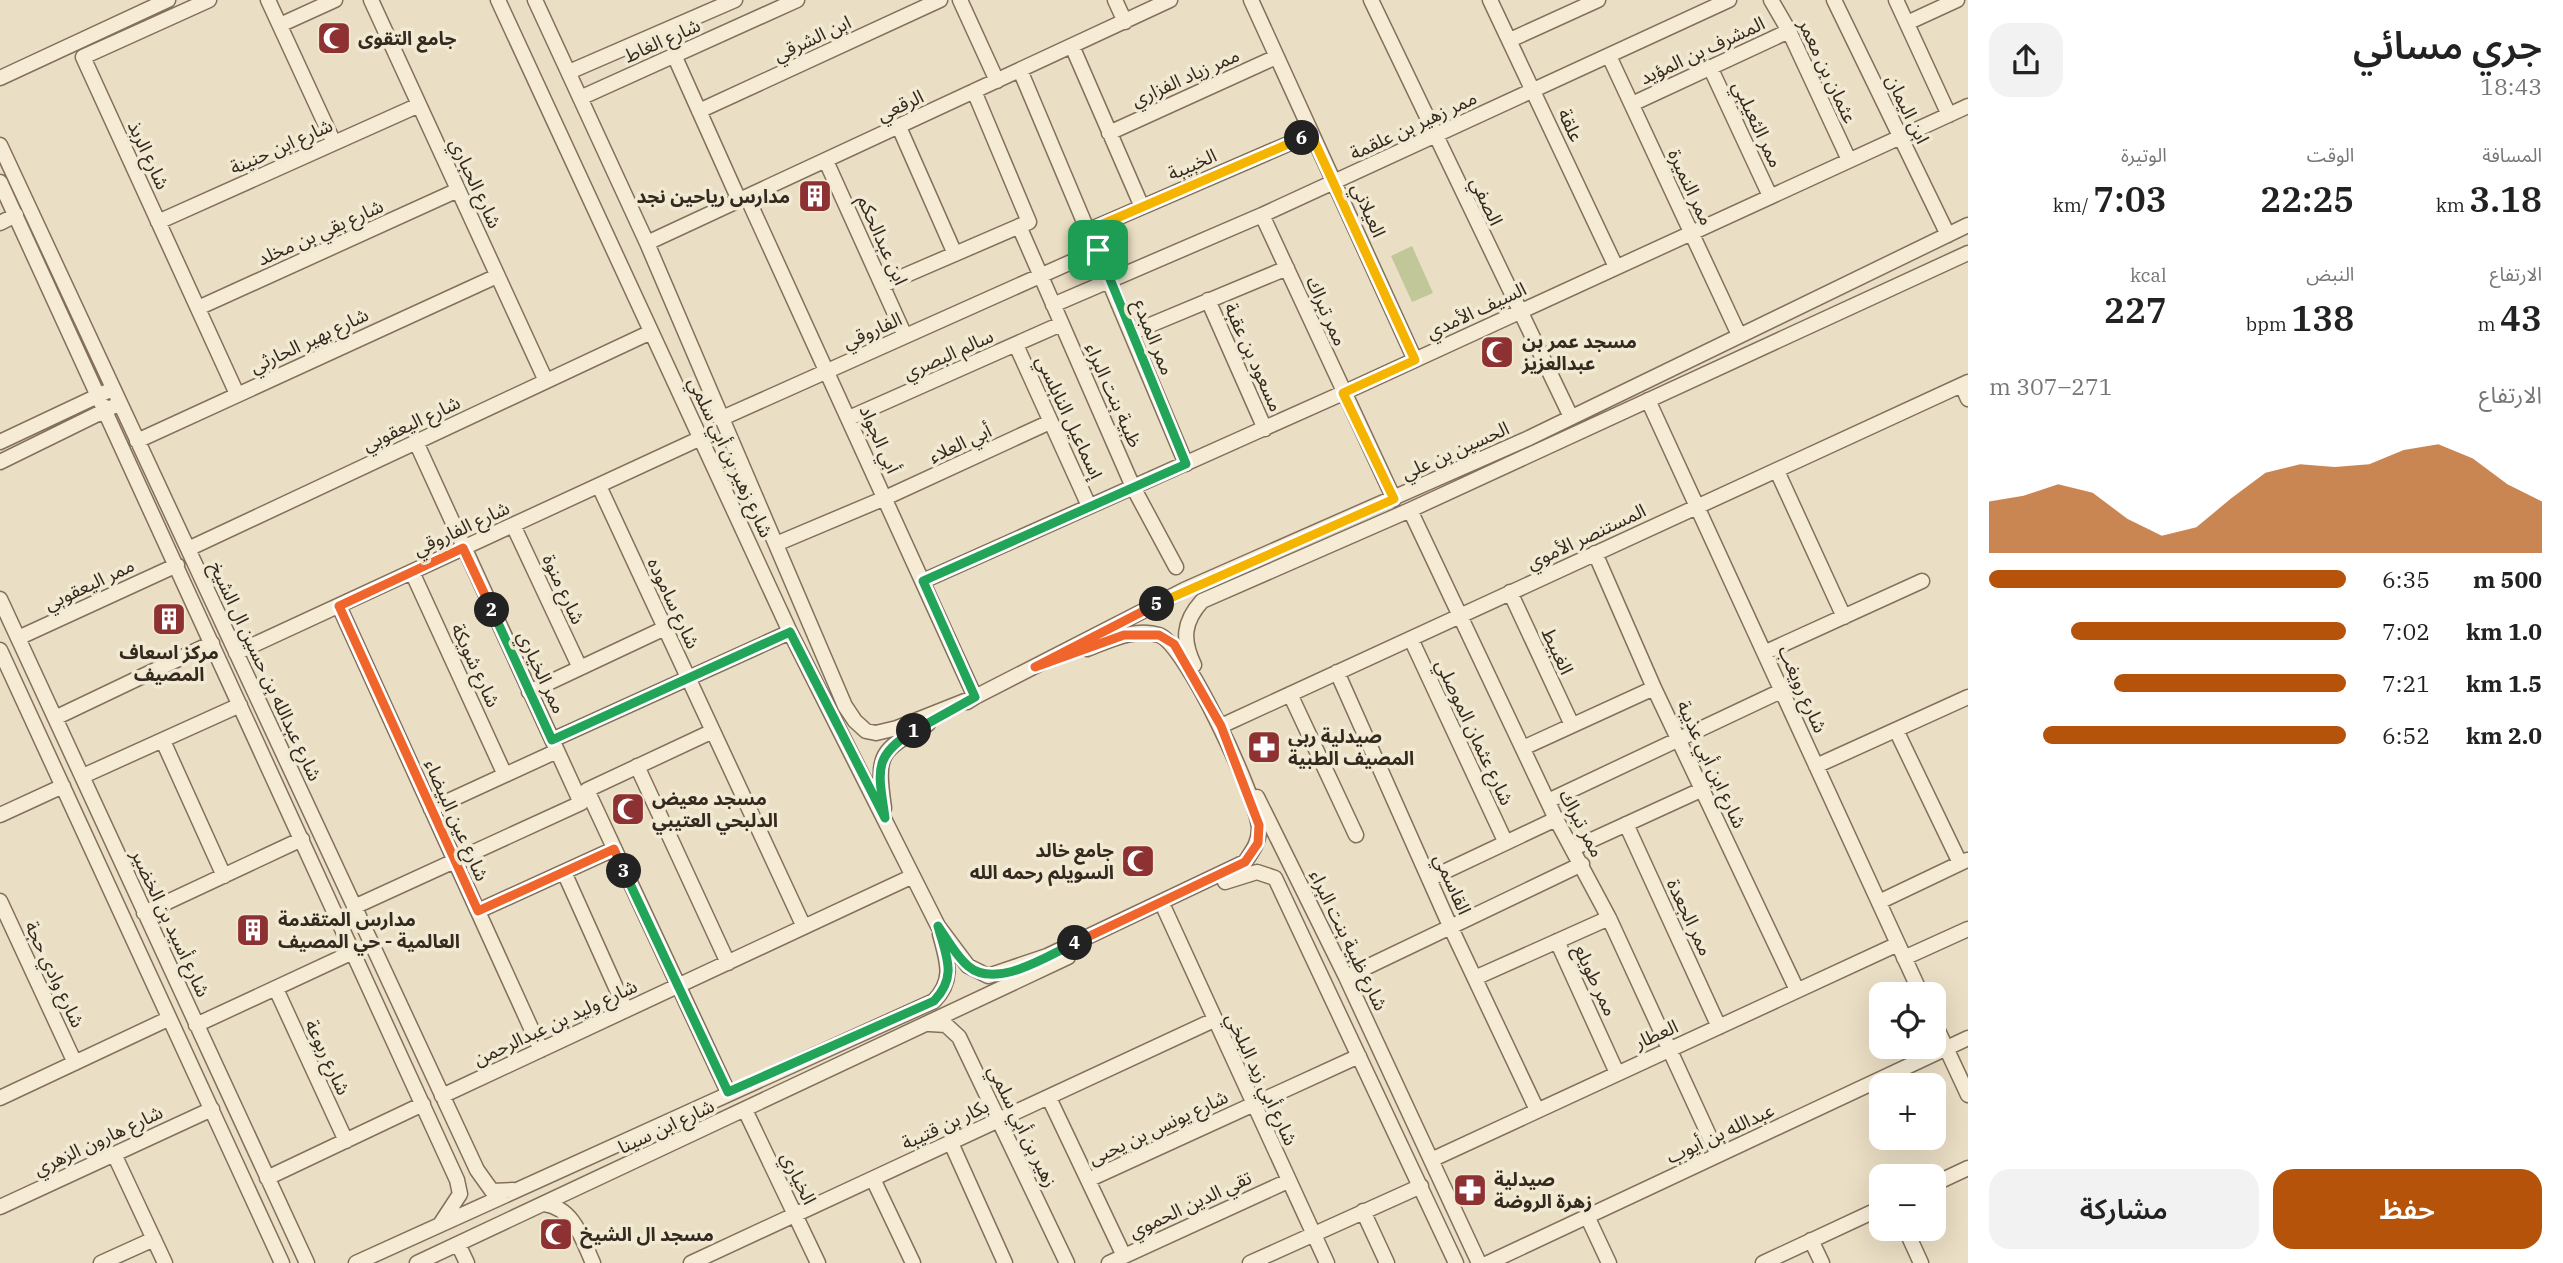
<!DOCTYPE html>
<html lang="ar">
<meta charset="utf-8">
<style>
body{margin:0;font-family:"IBM Plex Serif","Noto Sans Arabic",serif;background:#f2f2f2;color:#222;direction:rtl;height:100vh;display:flex;flex-direction:column;font-size:26px;white-space:nowrap}
*{box-sizing:border-box;margin:0}
p{font-size:23px;color:#767676}
.icon{flex:none;width:38px;height:38px;fill:none;stroke:currentColor;stroke-width:2;stroke-linecap:round;stroke-linejoin:round}
.map{position:relative;flex:1;overflow:hidden;direction:ltr}
.details{display:flex;flex-direction:column;background:#fff;width:595px}
.details>*{flex:none}
.fabs{position:absolute;left:1869px;top:982px;display:grid;gap:14px}
.fabs a{display:grid;place-items:center;width:77px;height:77px;border-radius:14px;background:#fff;box-shadow:0 7px 28px #0002;font-size:35px}
.pin{position:absolute;display:grid;place-items:center;width:60px;height:60px;color:#fff;margin:-30px;border-radius:14px;box-shadow:0 4px 10px #0006}
.km{position:absolute;width:35px;height:35px;margin:-18px;border-radius:50%;background:#222;color:#fff;font-size:19px;line-height:35px;text-align:center}
.round{display:grid;place-items:center;flex:none;width:74px;height:74px;border-radius:21px;background:#f2f2f2}
.overview{display:flex;align-items:center;justify-content:space-between;height:119px;padding:0 21px}
h1{font-size:38px;font-weight:600;line-height:52px}
.figures{display:grid;grid-template-columns:repeat(3,1fr);gap:10px;height:119px;padding:7px 21px}
.figures div{display:grid;align-content:center}
.figures b{font-size:35px;font-weight:600}
.figures small{font-size:19px;font-weight:400}
.figures p{font-size:19px}
.chart{height:196px;padding:14px 21px}
.chart p{display:flex;justify-content:space-between}
.chart svg{width:100%;height:126px;margin-top:7px;fill:#b45309;opacity:.7}
.button{display:flex;gap:14px;margin-top:auto;padding:14px 21px}
.button a{flex:1;height:80px;border-radius:21px;background:#b45309;color:#fff;font-size:28px;font-weight:600;line-height:80px;text-align:center}
.button a+a{background:#f2f2f2;color:#222}
ul{padding:0 21px;list-style:none;font-size:23px}
li{display:grid;grid-template-columns:112px 84px 1fr;align-items:center;height:52px}
li i{height:18px;border-radius:9px;background:#b45309}
main{display:flex;flex:1;min-height:0}
.map>svg:first-child{display:block}
</style>
<main>
<section class="details">
<div class="overview"><div><h1>جري مسائي</h1><p>18:43</p></div><a class="round"><svg class="icon" aria-label="share" viewBox="0 0 24 24"><path d="M12 15V3M7 8l5-5 5 5M5 13v7h14v-7"/></svg></a></div>
<div class="figures">
<div><p>المسافة</p><b>3.18<small> km</small></b></div>
<div><p>الوقت</p><b>22:25</b></div>
<div><p>الوتيرة</p><b>7:03<small> /km</small></b></div>
</div>
<div class="figures">
<div><p>الارتفاع</p><b>43<small> m</small></b></div>
<div><p>النبض</p><b>138<small> bpm</small></b></div>
<div><p>kcal</p><b>227</b></div>
</div>
<div class="chart"><p><span>الارتفاع</span>271–307 m</p>
<svg viewBox="0 0 160 44" preserveAspectRatio="none"><path d="M0 44V26L10 24L20 20L30 23L40 32L50 38L60 35L70 25L80 16L90 13L100 14L110 13L120 8L130 6L140 11L150 20L160 26V44z"/></svg>
</div>
<ul>
<li><b>500 m</b>6:35<i style="width:100%"></i></li>
<li><b>1.0 km</b>7:02<i style="width:77%"></i></li>
<li><b>1.5 km</b>7:21<i style="width:65%"></i></li>
<li><b>2.0 km</b>6:52<i style="width:85%"></i></li>
</ul>
<div class="button"><a>حفظ</a><a>مشاركة</a></div>
</section>
<div class="map">
<svg width="1968" height="1263" viewBox="0 0 1968 1263">
<rect width="100%" height="100%" fill="#eadec4"/>
<!-- green -->
<path fill="#c2c799" d="M1412 246 1433 293 1412 302 1391 256Z"/>
<g fill="none" stroke-linecap="round" stroke-linejoin="round">
<!-- minor casing -->
<g stroke="#83705c" stroke-width="17">
<path id="minor" d="M209 0 83 57 237 394
M268 0 334 143
M371 0 546 381
M498 0 790 632 938 926 968 966 988 976 1047 956 1245 862C1253 850 1259 843 1259 828 1257 798 1186 644 1159 635 1136 627 1108 641 1087 649
M535 0 647 243 845 706 855 721 866 731 876 733 897 728 975 697 1184 590 1529 438 1968 225
M960 0 997 81
M1115 0 1125 22
M1251 0 1415 360
M1371 0 1571 417
M1490 0 1616 267
M1771 0 1789 31 1849 160
M1834 0 1948 235
M1896 0 1949 115
M1907 23 1957 0
M280 25 335 0
M1510 40 1598 0
M1072 46 1142 207
M674 55 739 200
M1609 56 1739 335
M1710 67 1770 196
M1020 70 1186 464
M569 72 735 0
M0 78 168 0
M580 98 797 0
M1632 104 1789 31
M699 111 940 0
M899 127 955 254
M1109 133 1276 57
M0 145 477 1170 492 1191 513 1190
M826 161 905 336
M0 182 457 1180 460 1194 441 1223
M747 197 975 697 967 702
M1262 215 1394 499
M158 222 419 105
M0 223 16 215
M1019 226 1133 487 1176 567
M1089 230 1311 134
M647 243 1170 0
M883 285 1029 222 974 91
M1208 300 1265 429
M1053 305 1262 215 1729 0
M198 308 458 190
M1131 333 1287 268
M1016 345 1089 506
M1962 385 1968 399
M1648 400 1921 994
M849 418 1061 324
M720 419 1098 250
M137 441 497 276
M0 442 106 392
M416 442 581 803
M0 462 112 407
M1777 471 1844 617
M599 486 804 927
M1410 510 1556 819 1609 918 1718 1155
M513 525 580 668
M776 544 885 498 1050 422
M188 549 651 332
M1595 553 1654 688 1797 990
M412 572 505 775
M923 581 1343 393 1968 106
M1510 592 1572 725
M0 599 307 1263
M339 606 541 1050
M18 638 177 565
M1411 639 1505 841
M0 650 282 1263
M1766 652 1922 581
M236 653 701 438
M1194 665C1182 640 1183 622 1202 601L1410 510 1968 253
M1337 672 1450 926 1537 1110
M529 692 665 628
M1290 694 1356 835
M57 717 212 643
M1221 726 1968 382
M1896 730 1960 863
M552 740 790 632
M163 741 224 876
M1523 748 1654 688
M637 766 728 963
M1816 766 1968 697
M83 776 240 705
M587 790 728 1092
M587 790 713 731
M1257 797 1346 977 1479 1263
M1548 801 1783 690
M884 808C876 752 880 751 928 724
M431 809 557 751
M0 815 63 786
M1626 824 1719 1027
M1572 849 1703 789
M564 872 626 1010
M1429 879 1556 819
M1225 882 1257 872 1275 878 1456 1263
M0 901 75 1063
M1879 902 1967 860
M354 907 581 803 584 798
M1165 910 1327 1263
M478 911 614 849
M144 913 302 839
M1557 941 1617 1073
M1904 958 1968 929
M1346 977 1582 864
M1477 977 1609 918
M276 989 346 1141
M1934 1022 1968 1095
M930 1024 946 1025 959 1037 1067 1263
M196 1025 353 952
M442 1096 913 876
M0 1098 168 1019
M1049 1098 1124 1256
M745 1110 818 1263
M951 1143 1005 1263
M114 1154 165 1263
M1431 1160 1898 944
M267 1178 423 1104
M873 1179 913 1263
M1088 1180 1359 1056
M1934 1184 1968 1168
M544 1204C574 1208 582 1239 593 1263
M0 1207 212 1109
M1363 1211 1387 1263
M1587 1216 1609 1263
M1905 1228 1921 1263
M1811 1240 1822 1263
M458 1244 467 1263
M101 1263 154 1239
M356 1263 934 1001C955 979 947 961 940 934
M417 1263 1068 957
M691 1263 1214 1020
M1109 1263 1288 1181
M1250 1263 1421 1186
M1488 1263 1968 1038
M1763 1263 1881 1208"/>
</g>
<!-- minor -->
<use href="#minor" stroke="#f6ecd6" stroke-width="14"/>
</g>
<g fill="none" stroke-linecap="round" stroke-linejoin="round">
<!-- split-1 casing -->
<g stroke="#fff" stroke-width="14">
<path id="split-1" d="M914 731 975 697 923 581 1186 464 1098 250"/>
</g>
<!-- split-2 casing -->
<g stroke="#fff" stroke-width="14">
<path id="split-2" d="M492 610 552 740 790 632 885 818C879 773 871 756 914 731"/>
</g>
<!-- split-3 casing -->
<g stroke="#fff" stroke-width="14">
<path id="split-3" d="M492 610 463 548 339 606 478 911 614 849 624 871"/>
</g>
<!-- split-4 casing -->
<g stroke="#fff" stroke-width="14">
<path id="split-4" d="M624 871 728 1092 934 1001C958 976 946 956 938 926 947 939 956 956 968 966 996 990 1047 956 1075 943"/>
</g>
<!-- split-5 casing -->
<g stroke="#fff" stroke-width="14">
<path id="split-5" d="M1075 943 1245 862 1258 843 1259 825 1221 726 1174 644 1159 635H1124L1035 667 1157 604"/>
</g>
<!-- split-6 casing -->
<g stroke="#fff" stroke-width="14">
<path id="split-6" d="M1157 604 1394 499 1343 393 1415 360 1311 134 1302 138"/>
</g>
<!-- split-7 casing -->
<g stroke="#fff" stroke-width="14">
<path id="split-7" d="M1098 250 1089 230 1302 138"/>
</g>
<!-- split-1 -->
<use href="#split-1" stroke="#22a559" stroke-width="9"/>
<!-- split-2 -->
<use href="#split-2" stroke="#22a559" stroke-width="9"/>
<!-- split-3 -->
<use href="#split-3" stroke="#f0652b" stroke-width="9"/>
<!-- split-4 -->
<use href="#split-4" stroke="#22a559" stroke-width="9"/>
<!-- split-5 -->
<use href="#split-5" stroke="#f0652b" stroke-width="9"/>
<!-- split-6 -->
<use href="#split-6" stroke="#f5b400" stroke-width="9"/>
<!-- split-7 -->
<use href="#split-7" stroke="#f5b400" stroke-width="9"/>
</g>
<!-- icons -->
<defs>
<g id="mosque-square" transform="scale(1.75)"><rect x="-9" y="-9" width="18" height="18" rx="4" fill="#8d3133" stroke="#f2e9d3"/><path d="M3.5-4.9A6 6 0 1 0 3.5 4.9A5 5 0 1 1 3.5-4.9Z" fill="#fff"/></g>
<g id="building-square" transform="scale(1.75)"><rect x="-9" y="-9" width="18" height="18" rx="4" fill="#8d3133" stroke="#f2e9d3"/><path d="M-4-6H4V6H1V3H-1V6H-4ZM-2.5-4.3h1.7v1.8h-1.7ZM.8-4.3h1.7v1.8H.8ZM-2.5-1h1.7V.8h-1.7ZM.8-1h1.7V.8H.8Z" fill="#fff"/></g>
<g id="pharmacy-square" transform="scale(1.75)"><rect x="-9" y="-9" width="18" height="18" rx="4" fill="#8d3133" stroke="#f2e9d3"/><path d="M-2-6h4v4h4v4h-4v4h-4v-4h-4v-4h4Z" fill="#fff"/></g>
</defs>
<g fill-rule="evenodd">
<use href="#mosque-square" x="334" y="38"/>
<use href="#building-square" x="815" y="196"/>
<use href="#mosque-square" x="1497" y="352"/>
<use href="#building-square" x="169" y="619"/>
<use href="#pharmacy-square" x="1264" y="747"/>
<use href="#mosque-square" x="628" y="809"/>
<use href="#mosque-square" x="1138" y="861"/>
<use href="#building-square" x="253" y="930"/>
<use href="#pharmacy-square" x="1470" y="1190"/>
<use href="#mosque-square" x="556" y="1234"/>
</g>
<g text-anchor="middle" stroke-width="7" stroke-linejoin="round" paint-order="stroke">
<!-- poi labels -->
<g font-size="19" font-weight="bold" fill="#34291f" stroke="#f2e9d3" text-anchor="start">
<text x="358" y="45">جامع التقوى</text>
<text x="790" y="203" text-anchor="end">مدارس رياحين نجد</text>
<text x="1522" y="348">مسجد عمر بن<tspan x="1522" dy="22">عبدالعزيز</tspan></text>
<text x="169" y="659" text-anchor="middle">مركز اسعاف<tspan x="169" dy="22">المصيف</tspan></text>
<text x="1288" y="743">صيدلية ربى<tspan x="1288" dy="22">المصيف الطبية</tspan></text>
<text x="652" y="805">مسجد معيض<tspan x="652" dy="22">الدلبحي العتيبي</tspan></text>
<text x="1114" y="857" text-anchor="end">جامع خالد<tspan x="1114" dy="22">السويلم رحمه الله</tspan></text>
<text x="278" y="926">مدارس المتقدمة<tspan x="278" dy="22">العالمية - حي المصيف</tspan></text>
<text x="1494" y="1186">صيدلية<tspan x="1494" dy="22">زهرة الروضة</tspan></text>
<text x="580" y="1241">مسجد ال الشيخ</text>
</g>
<!-- street labels -->
<g font-size="19" fill="#34291f" stroke="#f2e9d3">
<text transform="translate(812 38) rotate(-25)" y="7">ابن الشرقي</text>
<text transform="translate(662 40) rotate(-24)" y="7">شارع الغاط</text>
<text transform="translate(1702 50) rotate(-25)" y="7">المشرف بن المؤيد</text>
<text transform="translate(1828 71) rotate(65)" y="7">عثمان بن معمر</text>
<text transform="translate(1185 77) rotate(-24)" y="7">ممر زياد الفزاري</text>
<text transform="translate(900 105) rotate(-25)" y="7">الرقعي</text>
<text transform="translate(1908 109) rotate(64)" y="7">ابن اليمان</text>
<text transform="translate(1758 124) rotate(65)" y="7">ممر الثعيلبي</text>
<text transform="translate(1413 125) rotate(-25)" y="7">ممر زهير بن علقمة</text>
<text transform="translate(1571 125) rotate(65)" y="7">علقة</text>
<text transform="translate(281 146) rotate(-24)" y="7">شارع ابن حنينة</text>
<text transform="translate(149 155) rotate(65)" y="7">شارع الربذ</text>
<text transform="translate(1192 164) rotate(-24)" y="7">الخبيبة</text>
<text transform="translate(476 183) rotate(65)" y="7">شارع الحباري</text>
<text transform="translate(1691 187) rotate(65)" y="7">ممر النميرة</text>
<text transform="translate(1487 201) rotate(65)" y="7">الصفي</text>
<text transform="translate(1369 210) rotate(66)" y="7">العيلاني</text>
<text transform="translate(320 232) rotate(-24)" y="7">شارع بقي بن مخلد</text>
<text transform="translate(883 240) rotate(66)" y="7">ابن عبدالحكم</text>
<text transform="translate(1476 310) rotate(-25)" y="7">السيف الأمدي</text>
<text transform="translate(1327 311) rotate(66)" y="7">ممر تبراك</text>
<text transform="translate(872 330) rotate(-24)" y="7">الفاروقي</text>
<text transform="translate(1154 337) rotate(68)" y="7">ممر المبدع</text>
<text transform="translate(309 340) rotate(-25)" y="7">شارع بهير الحارثي</text>
<text transform="translate(948 354) rotate(-24)" y="7">سالم البصري</text>
<text transform="translate(1254 357) rotate(66)" y="7">مسعود بن عقبة</text>
<text transform="translate(1114 395) rotate(66)" y="7">ظبية بنت البراء</text>
<text transform="translate(1070 417) rotate(65)" y="7">إسماعيل النابلسي</text>
<text transform="translate(411 423) rotate(-25)" y="7">شارع اليعقوبي</text>
<text transform="translate(880 439) rotate(66)" y="7">أبي الجواد</text>
<text transform="translate(960 443) rotate(-25)" y="7">أبي العلاء</text>
<text transform="translate(1455 450) rotate(-24)" y="7">الحسين بن علي</text>
<text transform="translate(731 457) rotate(65)" y="7">شارع زهير بن أبي سلمي</text>
<text transform="translate(461 528) rotate(-25)" y="7">شارع الفاروقي</text>
<text transform="translate(1586 536) rotate(-25)" y="7">المستنصر الأموي</text>
<text transform="translate(89 584) rotate(-25)" y="7">ممر اليعقوبي</text>
<text transform="translate(564 589) rotate(65)" y="7">شارع منوة</text>
<text transform="translate(674 603) rotate(65)" y="7">شارع ساموده</text>
<text transform="translate(1558 651) rotate(65)" y="7">الغبيط</text>
<text transform="translate(476 665) rotate(65)" y="7">شارع شويكة</text>
<text transform="translate(266 671) rotate(65)" y="7">شارع عبدالله بن حسين ال الشيخ</text>
<text transform="translate(542 672) rotate(65)" y="7">ممر الخياري</text>
<text transform="translate(1803 689) rotate(66)" y="7">شارع رويغب</text>
<text transform="translate(1475 732) rotate(65)" y="7">شارع عثمان الموصلي</text>
<text transform="translate(1712 764) rotate(65)" y="7">شارع ابن أبي عذيبة</text>
<text transform="translate(457 820) rotate(66)" y="7">شارع عين البيضاء</text>
<text transform="translate(1582 823) rotate(62)" y="7">ممر تبراك</text>
<text transform="translate(1453 884) rotate(66)" y="7">القاسمي</text>
<text transform="translate(1690 917) rotate(65)" y="7">ممر الجعدة</text>
<text transform="translate(171 923) rotate(65)" y="7">شارع أسيد بن الخضير</text>
<text transform="translate(1349 940) rotate(64)" y="7">شارع ظبية بنت البراء</text>
<text transform="translate(55 974) rotate(65)" y="7">شارع وادي حجة</text>
<text transform="translate(1596 980) rotate(65)" y="7">ممر طويلع</text>
<text transform="translate(555 1022) rotate(-25)" y="7">شارع وليد بن عبدالرحمن</text>
<text transform="translate(1656 1034) rotate(-24)" y="7">العطار</text>
<text transform="translate(328 1057) rotate(65)" y="7">شارع ربوعة</text>
<text transform="translate(1262 1079) rotate(65)" y="7">شارع أبي زيد البلخي</text>
<text transform="translate(945 1124) rotate(-25)" y="7">بكار بن قتيبة</text>
<text transform="translate(666 1126) rotate(-25)" y="7">شارع ابن سينا</text>
<text transform="translate(1023 1126) rotate(64)" y="7">زهير بن أبي سلمي</text>
<text transform="translate(1158 1127) rotate(-25)" y="7">شارع يونس بن يحىى</text>
<text transform="translate(1720 1133) rotate(-25)" y="7">عبدالله بن أيوب</text>
<text transform="translate(98 1140) rotate(-25)" y="7">شارع هارون الزهري</text>
<text transform="translate(799 1178) rotate(64)" y="7">الخياري</text>
<text transform="translate(1190 1204) rotate(-25)" y="7">تقي الدين الحموي</text>
</g>
</g>
</svg>
<div class="fabs">
<a><svg class="icon" aria-label="locate" viewBox="0 0 24 24"><circle cx="12" cy="12" r="6"/><path d="M12 2v4M12 18v4M2 12h4M18 12h4"/></svg></a>
<a>+</a>
<a>−</a>
</div>
<div class="pin" style="left:1098px;top:250px;background:#1e9e55"><svg class="icon" aria-label="arrive" viewBox="0 0 24 24"><path d="M6 21V4h12l-3 4 3 4H6"/></svg></div>
<b class="km" style="left:914px;top:731px">1</b>
<b class="km" style="left:492px;top:610px">2</b>
<b class="km" style="left:624px;top:871px">3</b>
<b class="km" style="left:1075px;top:943px">4</b>
<b class="km" style="left:1157px;top:604px">5</b>
<b class="km" style="left:1302px;top:138px">6</b>
</div>
</main>
